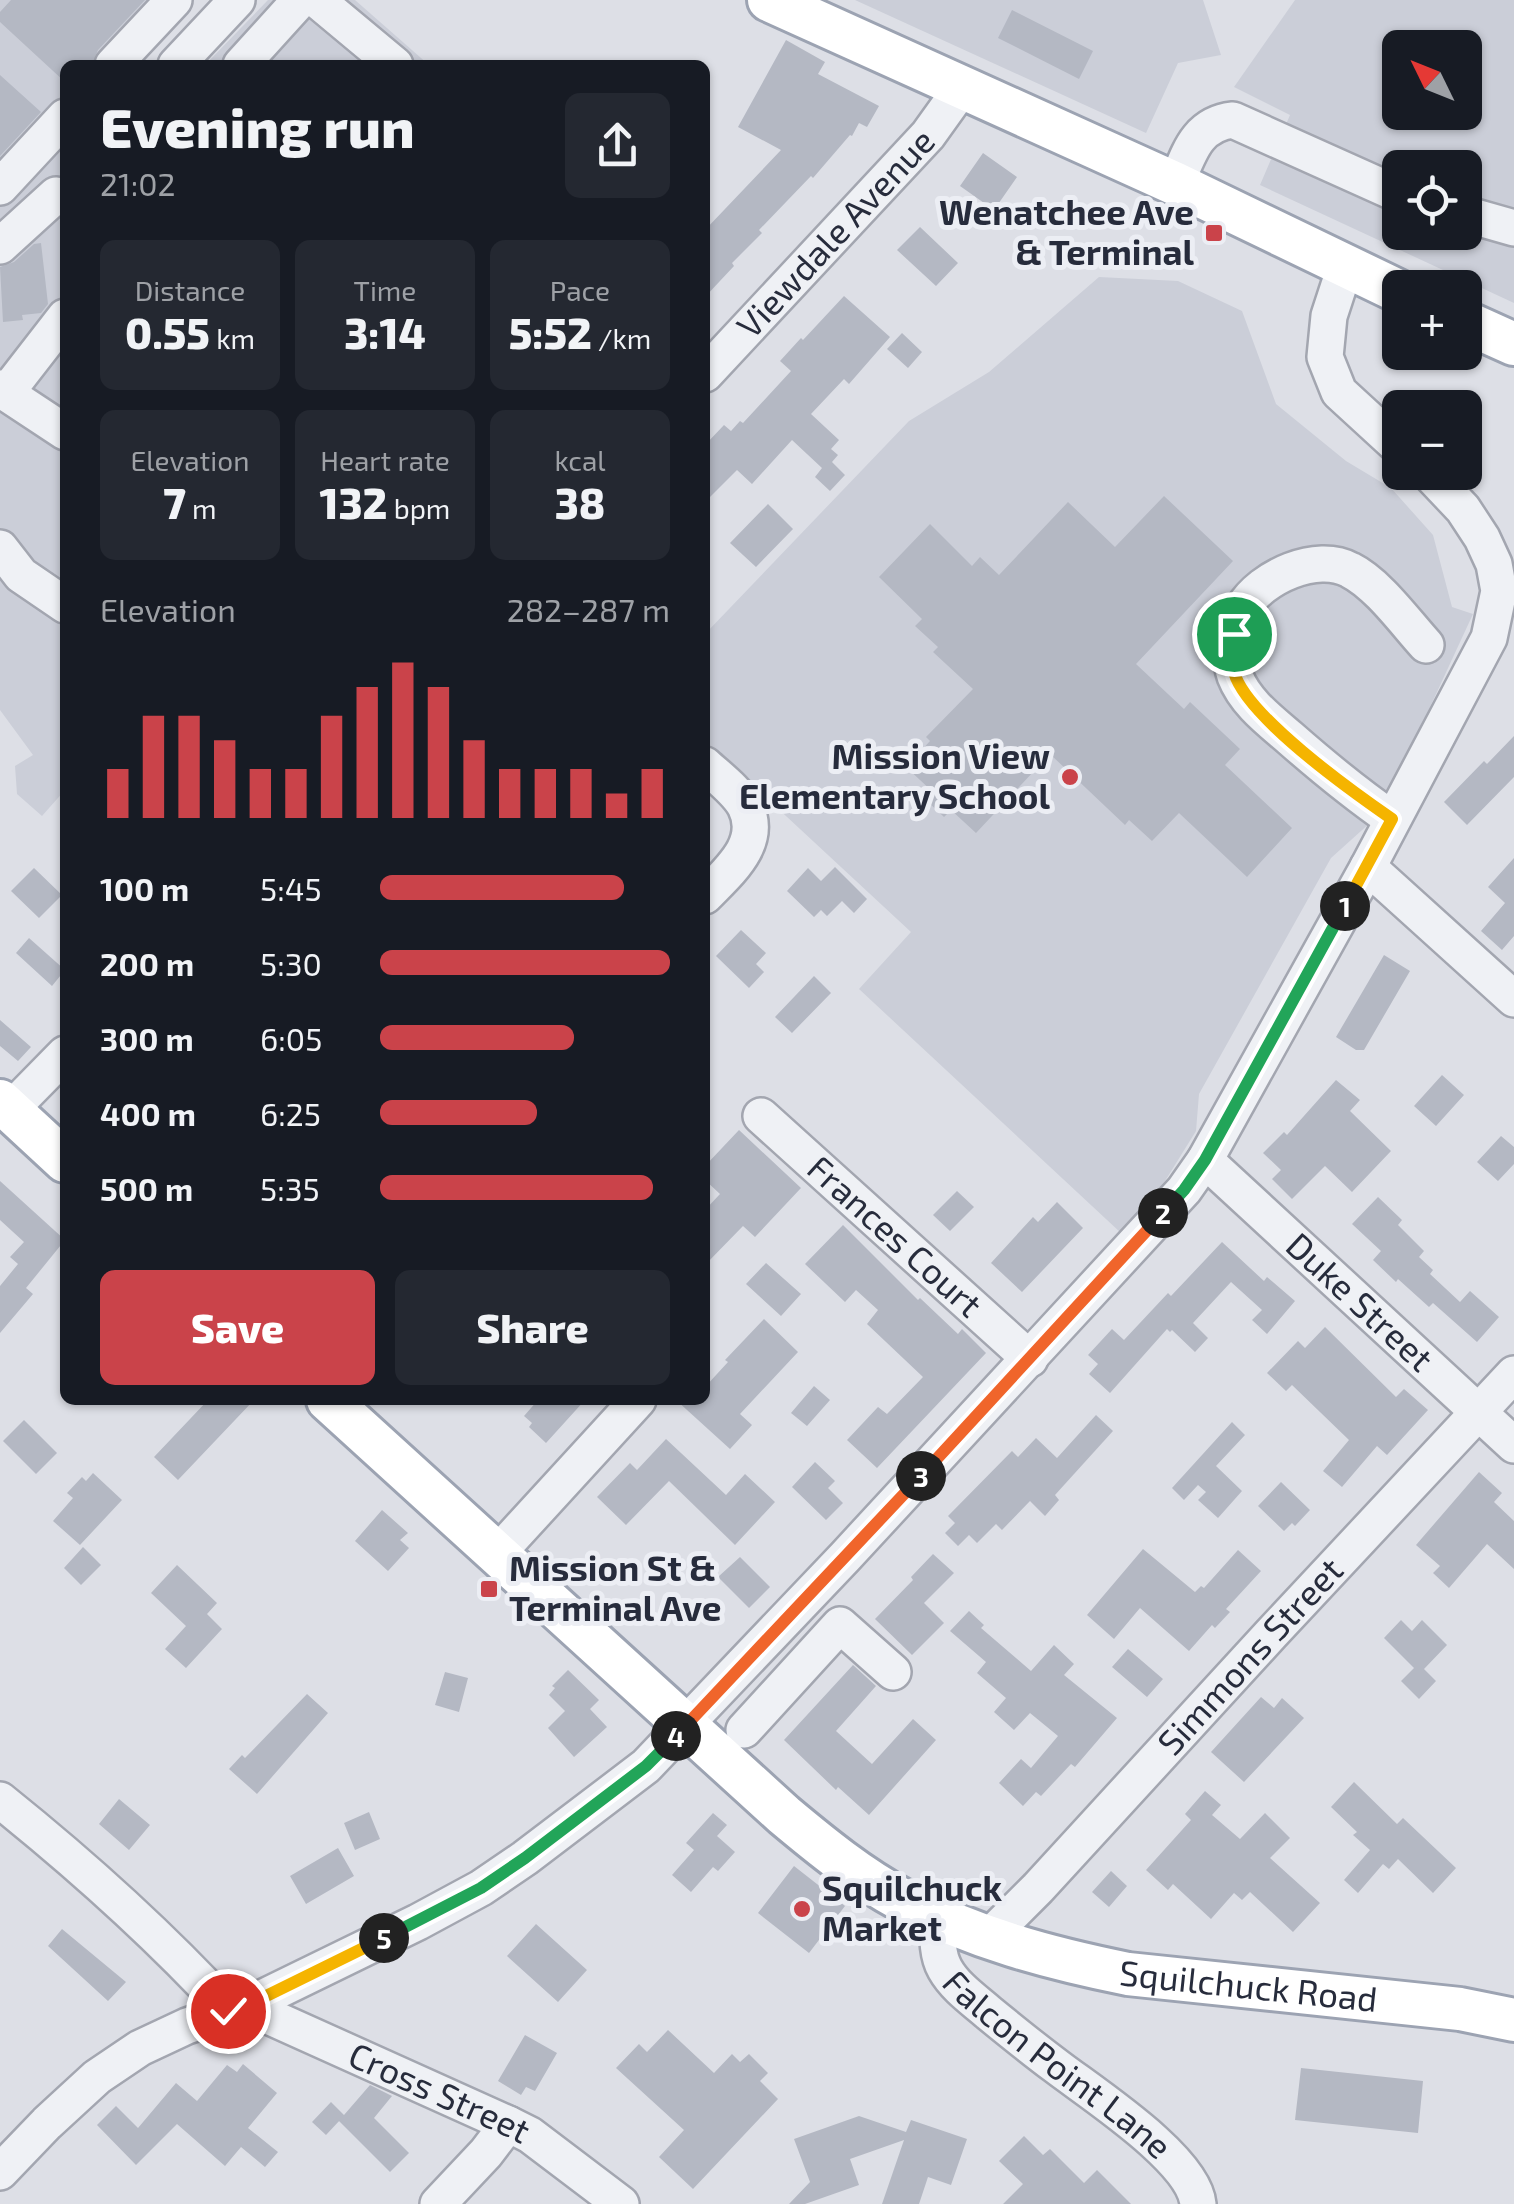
<!DOCTYPE html>
<meta charset="utf-8">
<style>
body{margin:0;font-family:"Exo 2",sans-serif;background:#242831;color:#f1f3f6;height:100vh;display:flex;flex-direction:column;font-size:38px;white-space:nowrap}
*{box-sizing:border-box;margin:0}
p{font-size:32px;color:#9ea1a6}
.icon{flex:none;width:55px;height:55px;fill:none;stroke:currentColor;stroke-width:2;stroke-linecap:round;stroke-linejoin:round}
.map{position:relative;flex:1;overflow:hidden}
.details{position:absolute;left:60px;top:60px;width:650px;height:1345px;display:flex;flex-direction:column;background:#171b24;border-radius:15px;box-shadow:0 2px 8px #0004}
.details>*{flex:none}
.needle{width:65px;rotate:313deg}
.controls{position:absolute;left:1382px;top:30px;display:grid;gap:20px}
.controls a{display:grid;place-items:center;width:100px;height:100px;border-radius:15px;background:#171b24;box-shadow:0 2px 8px #0004;font-size:50px}
.pin{position:absolute;display:grid;place-items:center;width:85px;height:85px;color:#fff;margin:-42px;border:5px solid #fff;border-radius:50%;box-shadow:0 2px 10px #0007}
.km{position:absolute;width:50px;height:50px;margin:-25px;border-radius:50%;background:#222;color:#fff;font-size:28px;line-height:50px;text-align:center}
.round{display:grid;place-items:center;flex:none;width:105px;height:105px;border-radius:15px;background:#242831}
.overview{display:flex;align-items:center;justify-content:space-between;height:170px;padding:0 40px}
h1{font-size:55px;font-weight:800;line-height:75px}
.stats{display:grid;grid-template-columns:repeat(3,1fr);gap:15px;height:170px;padding:10px 40px}
.stats div{display:grid;align-content:center;border-radius:15px;background:#242831;text-align:center}
.stats b{font-size:42px;font-weight:800}
.stats small{font-size:28px;font-weight:400}
.stats p{font-size:28px}
.chart{height:280px;padding:20px 40px}
.chart p{display:flex;justify-content:space-between}
.chart svg{width:100%;height:180px;margin-top:10px;stroke:#ca434a;stroke-width:6}
.button{display:flex;gap:20px;margin-top:auto;padding:20px 40px}
.button a{flex:1;height:115px;border-radius:15px;background:#ca434a;color:#fff;font-size:40px;font-weight:800;line-height:115px;text-align:center}
.button a+a{background:#242831;color:#f1f3f6}
ul{padding:0 40px;list-style:none;font-size:32px}
li{display:grid;grid-template-columns:160px 120px 1fr;align-items:center;height:75px}
li i{height:25px;border-radius:12px;background:#ca434a}
.map>svg:first-child{display:block}
</style>
<div class="map">
<svg width="1514" height="2204" viewBox="0 0 1514 2204">
<rect width="100%" height="100%" fill="#dddfe6"/>
<!-- built -->
<path fill="#cbced8" fill-rule="evenodd" d="M0 0H193L133 65H65V790L42 816 17 794 15 766 33 755 0 710Z
M268 0H355L429 65H205Z
M855 0H1203L1221 55 1178 63 1146 133Z
M1295 0H1514V303L1260 185 1290 115 1234 87ZM1400 48H1465V112H1400ZM1400 168H1465V232H1400Z
M1099 277 1178 281 1242 311 1276 404 1346 461 1391 488 1433 535 1452 607 1473 614 1381 813 1331 858 1199 1094 1196 1131 1165 1181 1121 1233 859 989 911 932 705 741V634L909 421 989 372Z"/>
<!-- building -->
<path fill="#b4b8c3" d="M11 0H145L98 50 92 65H65V82L0 22V12Z
M1012 10 1093 51 1079 79 998 38Z
M786 40 825 62 818 74 879 106 867 127 859 123 852 136 850 135 813 178 811 176 759 230 762 233 732 263 734 266 705 297V230L781 150 738 127Z
M0 75 41 112 0 156Z
M983 153 1017 177 994 210 960 186Z
M920 227 958 263 936 286 897 250Z
M41 243 48 304 41 313 22 315 23 320 3 322 0 267 14 262 34 244Z
M844 296 890 337 849 384 844 379 811 414 839 440 831 449 838 455 832 462 845 475 830 491 815 477 822 468 792 440 752 484 737 470 705 502V445L724 425 731 431 740 421 743 423 791 371 780 361 801 338 803 340Z
M902 333 922 352 908 368 887 349Z
M1164 496 1233 561 1136 664 1184 709 1190 702 1240 749 1225 765 1292 828 1247 877 1179 813 1152 841 1129 820 1125 825 1050 754 976 833 951 810 944 817 927 801 934 793 906 767 930 741 926 737 973 689 933 652 938 647 915 626 922 619 879 577 930 524 972 566 980 557 999 575 1068 502 1115 547Z
M768 504 793 529 756 567 730 543Z
M1514 736V777L1467 825 1444 802 1484 761 1487 764Z
M1514 858V936L1502 950 1481 931 1505 903 1488 887Z
M835 867 867 899 854 913 842 901 827 916 821 910 814 917 787 891 808 868 821 881Z
M34 868 62 895 39 918 11 891Z
M741 930 766 953 756 964 764 972 749 988 716 956Z
M29 938 65 970 52 986 16 953Z
M1384 955 1410 971 1364 1050H1356L1336 1037Z
M814 976 831 993 792 1033 775 1017Z
M0 1020 31 1047 18 1061 0 1046Z
M1442 1075 1464 1095 1436 1126 1414 1106Z
M1336 1080 1360 1100 1350 1111 1391 1151 1352 1192 1325 1166 1292 1199 1272 1179 1281 1170 1263 1153 1284 1132 1287 1135Z
M739 1130 801 1188 755 1237 743 1226 705 1265V1210L720 1194 705 1180V1166Z
M1501 1136 1514 1147V1164L1498 1181 1477 1162Z
M0 1181 65 1240 26 1288 33 1294 0 1333V1286L18 1264 10 1257 24 1242 0 1220Z
M957 1191 974 1207 950 1231 933 1215Z
M1378 1197 1402 1220 1398 1225 1424 1251 1419 1257 1433 1270 1430 1274 1460 1302 1470 1291 1499 1317 1477 1342 1433 1303 1429 1307 1398 1279 1396 1282 1373 1260 1381 1251 1352 1224Z
M1057 1202 1083 1228 1022 1292 991 1263 1033 1217 1038 1222Z
M843 1225 918 1300 920 1298 958 1334 962 1329 986 1353 877 1468 847 1440 878 1407 887 1414 923 1377 867 1324 878 1310 856 1290 845 1302 805 1264Z
M1222 1242 1264 1281 1267 1277 1295 1301 1267 1334 1252 1320 1262 1310 1231 1282 1193 1323 1208 1338 1195 1352 1172 1330 1170 1332 1167 1329 1110 1393 1089 1374 1098 1364 1088 1355 1112 1329 1124 1340 1168 1293 1171 1296Z
M766 1263 801 1294 781 1316 746 1284Z
M764 1319 798 1352 740 1414 752 1425 730 1449 676 1400H705V1387L728 1362 725 1360Z
M1325 1327 1396 1397 1404 1389 1428 1410 1387 1455 1377 1446 1342 1487 1323 1471 1349 1440 1292 1385 1286 1391 1267 1373 1298 1341 1305 1348Z
M814 1386 830 1400 807 1426 791 1413Z
M208 1400H254L178 1480 154 1457Z
M538 1400H585L546 1443 529 1427 532 1423 524 1416Z
M1096 1415 1113 1431 1055 1495 1059 1500 1045 1516 1030 1501 1002 1530 996 1524 977 1543 969 1535 958 1546 945 1533 955 1523 948 1516 1012 1451 1018 1457 1036 1438 1057 1458Z
M24 1420 57 1453 36 1474 3 1441Z
M1232 1422 1245 1435 1216 1466 1242 1491 1218 1518 1198 1500 1206 1492 1198 1485 1184 1500 1172 1488Z
M666 1439 726 1495 745 1474 775 1502 735 1545 669 1481 626 1525 597 1497 630 1463 637 1470Z
M815 1462 835 1481 828 1488 843 1503 826 1520 792 1487Z
M1479 1472 1502 1493 1494 1502 1514 1521V1569L1487 1544 1449 1588 1433 1573 1440 1566 1416 1545Z
M93 1473 122 1500 80 1545 53 1521 73 1498 67 1493 82 1477 86 1481Z
M1281 1482 1310 1510 1295 1526 1292 1523 1284 1531 1258 1506Z
M382 1510 408 1533 400 1540 409 1548 388 1571 355 1541Z
M83 1547 101 1565 81 1585 64 1568Z
M1143 1549 1195 1592 1201 1586 1204 1588 1238 1550 1261 1571 1226 1609 1230 1612 1215 1628 1212 1625 1189 1651 1140 1608 1114 1639 1087 1615Z
M933 1554 954 1573 924 1603 944 1623 912 1655 875 1619 913 1580 911 1577Z
M740 1557 770 1587 749 1608 718 1577Z
M177 1565 217 1603 207 1614 222 1629 186 1668 165 1649 186 1626 151 1593Z
M969 1611 984 1625 981 1628 1031 1671 1054 1645 1074 1664 1064 1675 1117 1718 1075 1767 1071 1764 1041 1796 1036 1792 1023 1806 999 1783 1021 1759 1031 1768 1058 1736 1030 1713 1014 1730 994 1712 1006 1698 977 1673 986 1662 950 1631Z
M1401 1620 1412 1631 1422 1620 1447 1645 1424 1669 1436 1681 1419 1699 1401 1681 1414 1668 1384 1638Z
M1128 1649 1163 1679 1147 1697 1112 1667Z
M853 1665 876 1686 836 1731 872 1764 913 1719 936 1740 869 1815 838 1787 836 1790 784 1740Z
M568 1670 599 1700 590 1709 607 1727 574 1757 548 1728 565 1711 549 1695 555 1688 552 1686Z
M445 1672 468 1678 459 1712 435 1705Z
M307 1694 328 1713 257 1794 229 1769 242 1755 245 1758Z
M1261 1697 1274 1708 1282 1698 1304 1718 1244 1782 1211 1752Z
M1354 1782 1397 1824 1403 1818 1456 1868 1433 1893 1398 1859 1389 1869 1383 1864 1358 1893 1344 1880 1370 1850 1353 1835 1357 1832 1331 1807Z
M1205 1791 1221 1805 1212 1815 1240 1839 1265 1813 1290 1838 1270 1858 1320 1903 1293 1932 1250 1892 1242 1900 1234 1893 1211 1919 1173 1884 1168 1890 1146 1870 1191 1820 1185 1814Z
M119 1799 150 1825 129 1850 99 1824Z
M369 1812 380 1839 355 1850 344 1823Z
M713 1813 727 1825 717 1836 735 1852 718 1871 713 1867 691 1892 672 1875 694 1850 686 1843Z
M338 1848 354 1876 306 1904 290 1876Z
M794 1866 845 1906 809 1953 758 1913Z
M1111 1871 1127 1886 1109 1907 1092 1892Z
M536 1924 587 1970 558 2002 507 1956Z
M62 1929 126 1982 108 2001 48 1946Z
M668 2030 714 2073 732 2054 740 2062 749 2054 768 2073 760 2081 778 2099 693 2189 659 2157 684 2130 616 2068 639 2044 647 2052Z
M525 2035 557 2053 535 2091 526 2087 521 2095 498 2081Z
M243 2064 277 2093 248 2128 278 2152 265 2167 241 2147 225 2166 177 2124 136 2165 97 2125 116 2106 138 2128 176 2083 197 2101 227 2065 237 2072Z
M1301 2068 1423 2081 1418 2133 1295 2120Z
M370 2085 392 2096 374 2118 409 2153 390 2172 339 2121 341 2119 326 2135 312 2122 331 2102 344 2115Z
M859 2116 906 2132 911 2120 967 2139 951 2185 928 2177 919 2204H882L904 2140 850 2159 859 2185 805 2204H789L810 2182 794 2139Z
M1024 2136 1043 2155 1050 2149 1084 2183 1097 2170 1131 2204H1003L1023 2184 999 2161Z"/>
<g fill="none" stroke-linecap="round" stroke-linejoin="round">
<!-- minor casing -->
<g stroke="#a3a6b0" stroke-width="40">
<g id="minor">
<path d="M317 0 395 65"/>
<path d="M113 65 174 0"/>
<path d="M176 65 237 0"/>
<path d="M241 65 300 0"/>
<path d="M1176 184C1189 154 1196 124 1233 120L1400 195"/>
<path d="M0 187 65 117"/>
<path d="M1465 214 1514 228"/>
<path d="M0 246 56 195"/>
<path d="M1345 267 1329 316 1325 357 1339 392 1400 448"/>
<path id="s1" d="M705 374 928 135 961 89"/>
<path d="M0 388 6 393 65 317"/>
<path d="M6 393 65 432"/>
<path d="M0 548 21 575 65 605"/>
<path d="M705 765C718 777 737 791 745 806 764 843 728 872 705 896"/>
<path d="M1392 819C1356 794 1323 767 1290 738 1269 720 1245 702 1235 676 1228 656 1233 626 1243 608 1261 577 1317 552 1350 570 1378 584 1405 622 1426 645"/>
<path d="M1368 867 1514 999"/>
<path d="M10 1110 65 1054"/>
<path id="s2" d="M761 1116 1030 1359"/>
<path id="s3" d="M1205 1160 1514 1445"/>
<path d="M496 1555 638 1400"/>
<path d="M744 1730 840 1625 893 1672"/>
<path d="M0 1800C81 1865 158 1934 229 2011"/>
<path id="s4" d="M938 1916C938 1933 936 1953 945 1969 955 1987 974 2000 989 2013 1011 2031 1033 2049 1056 2066 1091 2093 1194 2159 1198 2204"/>
<path id="s5" d="M988 1938 1038 1888 1271 1634 1514 1374"/>
<path id="s6" d="M246 2006 508 2124 530 2135 621 2204"/>
<path d="M0 2172 47 2123 97 2077 140 2048 187 2026 246 2006 418 1922 481 1888 525 1858 646 1766 845 1557 1184 1190 1205 1160 1368 867 1489 638 1499 591 1494 564 1482 538 1463 509 1428 472"/>
<path d="M438 2204 486 2153 508 2124"/>
</g>
</g>
<!-- major casing -->
<g stroke="#9ca3b2" stroke-width="48">
<g id="major">
<path d="M769 0 1176 184 1400 292"/>
<path d="M1465 322 1514 344"/>
<path d="M0 1101 65 1161"/>
<path id="s7" d="M328 1400 784 1815C821 1846 859 1877 902 1900 974 1938 1049 1958 1128 1974L1460 2009 1514 2020"/>
</g>
</g>
<!-- minor -->
<use href="#minor" stroke="#eff1f5" stroke-width="35"/>
<!-- major -->
<use href="#major" stroke="#fff" stroke-width="42"/>
</g>
<g fill="none" stroke-linecap="round" stroke-linejoin="round">
<!-- split-1 casing -->
<g stroke="#fff" stroke-width="20">
<path id="split-1" d="M1234 634C1232 647 1230 659 1234 672 1246 716 1353 792 1392 819L1345 906"/>
</g>
<!-- split-2 casing -->
<g stroke="#fff" stroke-width="20">
<path id="split-2" d="M1163 1213 1184 1190 1205 1160 1345 906"/>
</g>
<!-- split-3 casing -->
<g stroke="#fff" stroke-width="20">
<path id="split-3" d="M921 1476 1163 1213"/>
</g>
<!-- split-4 casing -->
<g stroke="#fff" stroke-width="20">
<path id="split-4" d="M676 1736 921 1476"/>
</g>
<!-- split-5 casing -->
<g stroke="#fff" stroke-width="20">
<path id="split-5" d="M384 1938 481 1888 525 1858 646 1766 676 1736"/>
</g>
<!-- split-6 casing -->
<g stroke="#fff" stroke-width="20">
<path id="split-6" d="M228 2011 246 2006 384 1938"/>
</g>
<!-- split-1 -->
<use href="#split-1" stroke="#f5b400" stroke-width="12"/>
<!-- split-2 -->
<use href="#split-2" stroke="#22a559" stroke-width="12"/>
<!-- split-3 -->
<use href="#split-3" stroke="#f0652b" stroke-width="12"/>
<!-- split-4 -->
<use href="#split-4" stroke="#f0652b" stroke-width="12"/>
<!-- split-5 -->
<use href="#split-5" stroke="#22a559" stroke-width="12"/>
<!-- split-6 -->
<use href="#split-6" stroke="#f5b400" stroke-width="12"/>
</g>
<!-- markers -->
<g fill="#ca434a" stroke="#eceef4" stroke-width="4">
<rect x="1204" y="223" width="20" height="20" rx="5"/>
<circle cx="1070" cy="777" r="10"/>
<rect x="479" y="1579" width="20" height="20" rx="5"/>
<circle cx="802" cy="1909" r="10"/>
</g>
<g text-anchor="middle" stroke-width="10" stroke-linejoin="round" paint-order="stroke">
<!-- poi labels -->
<g font-size="35" font-weight="bold" fill="#272c3c" stroke="#eceef4" text-anchor="end">
<text x="1194" y="225">Wenatchee Ave<tspan x="1194" dy="40">&amp; Terminal</tspan></text>
<text x="1050" y="769">Mission View<tspan x="1050" dy="40">Elementary School</tspan></text>
<text x="509" y="1581" text-anchor="start">Mission St &amp;<tspan x="509" dy="40">Terminal Ave</tspan></text>
<text x="822" y="1901" text-anchor="start">Squilchuck<tspan x="822" dy="40">Market</tspan></text>
</g>
<!-- street labels -->
<g font-size="35" fill="#272c3c" stroke="#eceef4">
<text dy="12" stroke="none"><textPath href="#s1" startOffset="192">Viewdale Avenue</textPath></text>
<text dy="12" stroke="none"><textPath href="#s2" startOffset="180">Frances Court</textPath></text>
<text dy="12" stroke="none"><textPath href="#s3" startOffset="210">Duke Street</textPath></text>
<text dy="12" stroke="none"><textPath href="#s5" startOffset="385">Simmons Street</textPath></text>
<text dy="12" stroke="none"><textPath href="#s7" startOffset="1122">Squilchuck Road</textPath></text>
<text dy="12" stroke="none"><textPath href="#s4" startOffset="202">Falcon Point Lane</textPath></text>
<text dy="12" stroke="none"><textPath href="#s6" startOffset="212">Cross Street</textPath></text>
</g>
</g>
</svg>
<div class="controls">
<a><svg class="needle" viewBox="-14 -14 28 28"><path d="M0-13l5 13h-10z" fill="#e53935"/><path d="M0 13l5-13h-10z" fill="#9ea1a6"/></svg></a>
<a><svg class="icon" aria-label="locate" viewBox="0 0 24 24"><circle cx="12" cy="12" r="6"/><path d="M12 2v4M12 18v4M2 12h4M18 12h4"/></svg></a>
<a>+</a>
<a>−</a>
</div>
<div class="pin" style="left:1234px;top:634px;background:#1e9e55"><svg class="icon" aria-label="arrive" viewBox="0 0 24 24"><path d="M6 21V4h12l-3 4 3 4H6"/></svg></div>
<div class="pin" style="left:228px;top:2011px;background:#d93025"><svg class="icon" aria-label="check" viewBox="0 0 24 24"><path d="M5 12l5 5 9-10"/></svg></div>
<b class="km" style="left:1345px;top:906px">1</b>
<b class="km" style="left:1163px;top:1213px">2</b>
<b class="km" style="left:921px;top:1476px">3</b>
<b class="km" style="left:676px;top:1736px">4</b>
<b class="km" style="left:384px;top:1938px">5</b>
<section class="details">
<div class="overview"><div><h1>Evening run</h1><p>21:02</p></div><a class="round"><svg class="icon" aria-label="share" viewBox="0 0 24 24"><path d="M12 15V3M7 8l5-5 5 5M5 13v7h14v-7"/></svg></a></div>
<div class="stats">
<div><p>Distance</p><b>0.55<small> km</small></b></div>
<div><p>Time</p><b>3:14</b></div>
<div><p>Pace</p><b>5:52<small> /km</small></b></div>
</div>
<div class="stats">
<div><p>Elevation</p><b>7<small> m</small></b></div>
<div><p>Heart rate</p><b>132<small> bpm</small></b></div>
<div><p>kcal</p><b>38</b></div>
</div>
<div class="chart"><p><span>Elevation</span>282–287 m</p>
<svg viewBox="0 0 160 44" preserveAspectRatio="none"><path d="M5 44V32M15 44V19M25 44V19M35 44V25M45 44V32M55 44V32M65 44V19M75 44V12M85 44V6M95 44V12M105 44V25M115 44V32M125 44V32M135 44V32M145 44V38M155 44V32"/></svg>
</div>
<ul>
<li><b>100 m</b>5:45<i style="width:84%"></i></li>
<li><b>200 m</b>5:30<i style="width:100%"></i></li>
<li><b>300 m</b>6:05<i style="width:67%"></i></li>
<li><b>400 m</b>6:25<i style="width:54%"></i></li>
<li><b>500 m</b>5:35<i style="width:94%"></i></li>
</ul>
<div class="button"><a>Save</a><a>Share</a></div>
</section>
</div>
